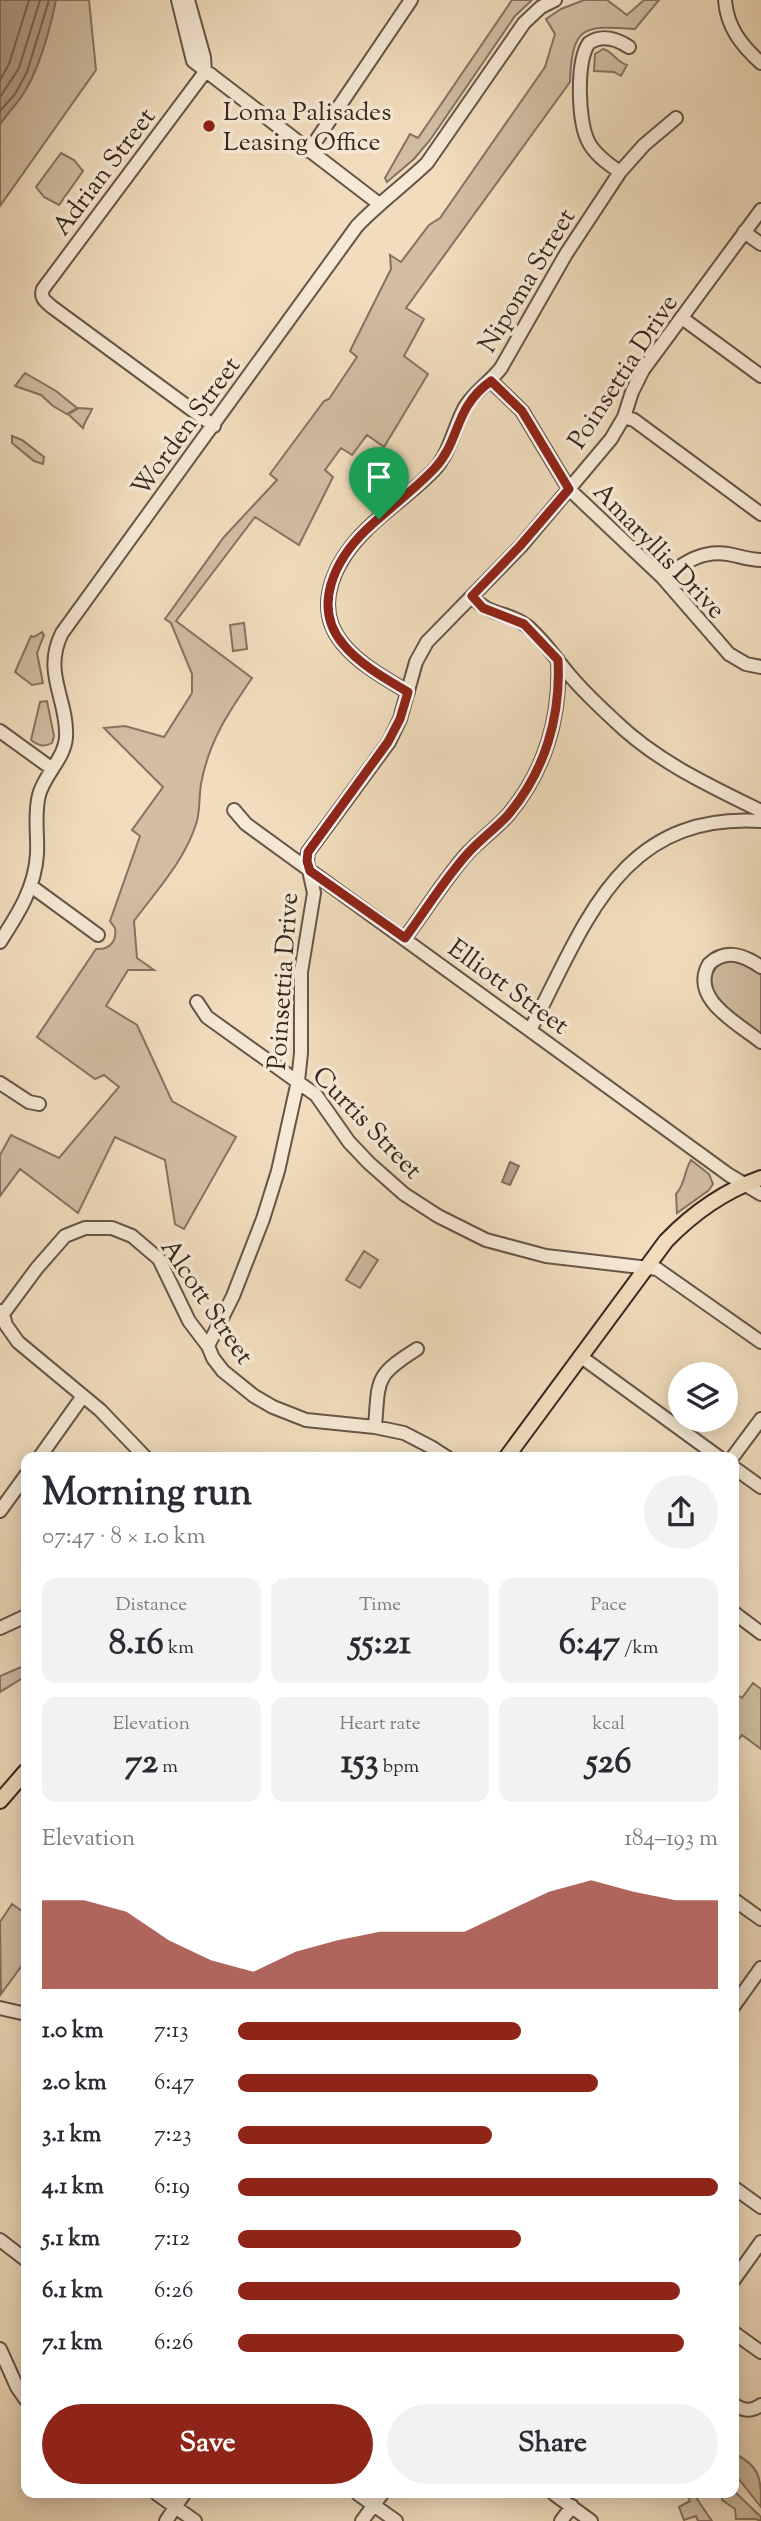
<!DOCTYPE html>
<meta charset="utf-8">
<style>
body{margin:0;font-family:"Sorts Mill Goudy",serif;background:#f2f2f3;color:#2b2b33;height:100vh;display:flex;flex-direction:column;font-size:26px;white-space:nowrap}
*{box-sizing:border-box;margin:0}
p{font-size:23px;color:#7c7c81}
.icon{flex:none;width:38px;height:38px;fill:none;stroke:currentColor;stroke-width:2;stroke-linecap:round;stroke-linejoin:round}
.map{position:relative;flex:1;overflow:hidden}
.details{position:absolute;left:21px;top:1452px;width:718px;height:1046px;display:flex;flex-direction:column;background:#fff;border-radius:14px;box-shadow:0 4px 18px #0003}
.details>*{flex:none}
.buttons{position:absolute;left:668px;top:1362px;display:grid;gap:14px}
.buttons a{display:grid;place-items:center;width:70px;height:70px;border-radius:50%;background:#fff;box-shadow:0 4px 18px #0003;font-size:35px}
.pin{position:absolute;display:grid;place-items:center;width:60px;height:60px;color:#fff;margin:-72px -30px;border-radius:50% 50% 50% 0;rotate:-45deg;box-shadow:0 0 7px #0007}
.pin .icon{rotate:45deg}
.round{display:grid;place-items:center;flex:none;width:74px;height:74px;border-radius:37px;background:#f2f2f3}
.head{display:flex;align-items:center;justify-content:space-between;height:119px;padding:0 21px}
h1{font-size:38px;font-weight:700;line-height:52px}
.stats{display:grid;grid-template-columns:repeat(3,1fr);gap:10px;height:119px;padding:7px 21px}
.stats div{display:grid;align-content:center;border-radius:14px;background:#f2f2f3;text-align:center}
.stats b{font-size:35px;font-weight:700}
.stats small{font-size:19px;font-weight:400}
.stats p{font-size:19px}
.chart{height:196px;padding:14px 21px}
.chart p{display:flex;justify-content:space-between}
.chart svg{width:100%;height:126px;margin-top:7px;fill:#8f2418;opacity:.7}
.primary-button{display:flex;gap:14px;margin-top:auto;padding:14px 21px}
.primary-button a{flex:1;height:80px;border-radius:42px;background:#8f2418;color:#fff;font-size:28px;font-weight:700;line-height:80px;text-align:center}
.primary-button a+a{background:#f2f2f3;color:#2b2b33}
ul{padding:0 21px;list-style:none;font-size:23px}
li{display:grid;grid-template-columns:112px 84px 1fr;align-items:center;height:52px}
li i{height:18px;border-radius:9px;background:#8f2418}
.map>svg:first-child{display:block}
</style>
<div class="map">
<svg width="761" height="2521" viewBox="0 0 761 2521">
<rect width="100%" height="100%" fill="#f1ddbe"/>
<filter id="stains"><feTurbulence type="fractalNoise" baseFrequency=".00286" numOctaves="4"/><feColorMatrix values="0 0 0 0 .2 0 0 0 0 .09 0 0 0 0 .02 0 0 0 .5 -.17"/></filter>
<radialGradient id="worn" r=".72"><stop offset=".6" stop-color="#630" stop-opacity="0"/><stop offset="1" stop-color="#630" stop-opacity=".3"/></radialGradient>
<!-- green -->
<path fill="#d1bea3" stroke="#847362" stroke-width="2" d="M0 0H89L96 70 0 206Z
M512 0H532L515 16 430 140 414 159 387 182 385 178 410 134 418 138Z
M584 0H607L627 15 644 0H659L635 29C583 25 572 26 570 82L406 308 424 319 404 356 428 374 384 447 367 435 352 455 341 448 325 470 333 477 299 545 255 517 176 621 252 678C228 713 209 741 201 784 199 796 200 809 197 821 186 859 157 890 134 921L137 958 154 970H128L106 1006 137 1025 172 1101 236 1137 184 1229 175 1224 165 1160 115 1137 78 1213 20 1169 0 1196V1155L11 1135 59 1158 119 1087 104 1075 95 1079 37 1037 96 949C110 950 117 941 115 928L110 921 140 836 132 830 163 787 104 728 125 726 164 737 192 693V674L171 623 165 619 224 537 277 480 270 474 324 401 329 399 357 357 350 351 391 269 390 255 401 262 429 225 440 218 545 67 555 34 546 19 561 9Z
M603 49C613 51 616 62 627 65L621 76 614 72 594 71 595 54Z
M61 153 74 160 83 171 59 205 44 197 36 187Z
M25 373 56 391 77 408 67 414 53 406 41 395 15 386Z
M79 408 92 409C89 417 85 420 83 428L68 414Z
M12 436 22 440 44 457 43 464 34 461 12 443Z
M244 623 247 649 233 651 230 625Z
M42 632 44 635 37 653 43 683 32 685 15 672 31 636 34 637Z
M47 701 54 736 52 743C43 748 38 745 31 740L40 702Z
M726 960 741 961 761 975V1034C740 1016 684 986 726 960Z
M691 1160 709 1174 713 1184 709 1190 677 1213 676 1194C685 1185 684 1171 691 1160Z
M364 1251 378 1260 360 1288 346 1280Z
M26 1665V1676L0 1692V1676Z
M753 1683 761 1689V1749L742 1735 733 1747V1692L742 1698Z
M12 1904 26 1914V1960L1 1994 0 1922Z
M733 2453C761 2466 761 2479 761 2507L733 2472Z
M734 2491 761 2517V2521L756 2519H736L735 2509 722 2500V2496L733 2494Z
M687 2494H699L697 2499 712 2521H698L696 2516 684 2520 679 2507 690 2501Z"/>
<!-- water -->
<path fill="#b29f88" stroke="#816f5e" stroke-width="2" d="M0 0H56C50 30 38 74 20 99 13 108 6 115 0 125Z
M510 1162 519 1166 510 1185 502 1182Z"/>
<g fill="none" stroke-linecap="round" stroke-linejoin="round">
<!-- shore -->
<path stroke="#746454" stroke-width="2" d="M0 80 9 64 29 0
M0 97 19 68 40 0
M0 111 15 94 27 72 49 0"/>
<!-- minor casing -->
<g stroke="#665548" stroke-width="16">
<path id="minor" d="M178 0 193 61 378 203
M188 0 204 57 205 72 43 289C40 298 45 301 52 307L214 426
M725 0C727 27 741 45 761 63
M309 151 411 0
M620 172C608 164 594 154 588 141 578 121 576 61 589 43 602 34 617 39 629 47
M744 232 761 244
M682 318 761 376
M491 381 522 411 569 489 663 578 729 654 746 664 761 667
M624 417 634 420 761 514
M663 578C684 563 701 550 728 554 739 556 750 560 761 560
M472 596C489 617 508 611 527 626 545 641 558 662 573 679 586 694 601 708 615 721 656 761 710 786 761 811
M408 692C386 679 359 664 343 644 311 606 336 560 366 530 387 509 413 492 434 470 450 453 454 427 465 407 474 392 490 382 501 368L566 254 620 172 644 145 676 118
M0 731 51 768
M234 810 246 824 729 1175 761 1194
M31 886 98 935
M405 938C425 911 443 882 465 856 478 841 495 830 508 815 545 771 561 717 558 660
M0 942C18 914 35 888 37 854 38 835 34 814 39 795 44 775 65 758 66 737 68 699 42 673 62 633L357 226C379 203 404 185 427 163L524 23 541 7 555 0
M761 967C744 955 726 948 709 964 689 999 739 1024 761 1042
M197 1002 207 1017 316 1095 349 1142 369 1163 404 1194 438 1216 486 1240 546 1256 657 1269 761 1342
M530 1030C585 926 618 812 761 821
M0 1083 29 1102 39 1104
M0 1311 3 1314 6 1325 18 1342 100 1410 146 1458
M0 1318 37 1268 65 1236 85 1228H112L132 1236 159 1259 189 1321 208 1346 213 1358 223 1371 254 1396 273 1407 306 1420 375 1427 404 1433 431 1447 448 1458
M208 1346 233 1296 263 1219 278 1171 298 1081 301 1053V972L314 893 307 861 308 852 389 742 400 719 416 662 427 642 521 546 611 439 624 417 632 392 643 370 761 210
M580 1356 720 1458
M375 1427C379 1379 374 1376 417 1349
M39 1458 83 1396
M732 1458 761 1419
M733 1467 761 1487
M0 1511 26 1475
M733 1612 761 1633
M0 1628 26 1616
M733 1899 761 1919
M733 2007 761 1968
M0 2008 26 2014
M733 2187 761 2207
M0 2240 26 2260
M733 2281 761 2242
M733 2332 761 2352
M0 2349 17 2387 26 2400
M733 2404C744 2411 750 2412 761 2405
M157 2494 195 2521
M358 2494 396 2521
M554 2494 591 2521
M166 2521 184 2494
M362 2521 382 2494
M561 2521 572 2506"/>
</g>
<!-- major casing -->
<g stroke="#372820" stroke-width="18">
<path id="major" d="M506 1458 666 1241C693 1213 724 1191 761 1178
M0 1801 26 1771"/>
</g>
<!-- minor -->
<use href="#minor" stroke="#f6e9d5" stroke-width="12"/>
<!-- major -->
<use href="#major" stroke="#f1ddbe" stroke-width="14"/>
</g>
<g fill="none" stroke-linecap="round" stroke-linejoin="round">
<!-- route casing -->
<g stroke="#fff" stroke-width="14">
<path id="route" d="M491 381 522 411 569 489 520 546 472 596 483 608 524 624 558 660C561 717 545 771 508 815 496 828 481 839 469 852 445 878 426 910 405 938L310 871 307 861 308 852 388 742 400 719 408 692C386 679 359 664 343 644 311 606 336 559 366 530 388 509 413 491 434 469 461 441 453 408 491 381Z"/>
</g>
<!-- route -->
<use href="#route" stroke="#8f2418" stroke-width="9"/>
</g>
<!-- markers -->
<circle fill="#8f2418" stroke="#f6e9d5" stroke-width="2.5" cx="209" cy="126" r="7"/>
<g text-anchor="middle" stroke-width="7" stroke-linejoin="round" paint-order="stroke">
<!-- poi labels -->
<g font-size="26" fill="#372820" stroke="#f6e9d5" text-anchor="start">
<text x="223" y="120">Loma Palisades<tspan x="223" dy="30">Leasing Office</tspan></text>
</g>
<!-- street labels -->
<g font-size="26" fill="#372820" stroke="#f6e9d5">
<text transform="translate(103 171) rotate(-53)" y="9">Adrian Street</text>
<text transform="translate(526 280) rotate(-59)" y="9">Nipoma Street</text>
<text transform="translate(622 371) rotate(-57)" y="9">Poinsettia Drive</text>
<text transform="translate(185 426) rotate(-54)" y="9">Worden Street</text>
<text transform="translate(660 550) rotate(46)" y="9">Amaryllis Drive</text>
<text transform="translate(282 981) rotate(-86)" y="9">Poinsettia Drive</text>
<text transform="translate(509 986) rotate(36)" y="9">Elliott Street</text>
<text transform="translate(368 1122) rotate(46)" y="9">Curtis Street</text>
<text transform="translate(208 1301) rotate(56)" y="9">Alcott Street</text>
</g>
</g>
<rect width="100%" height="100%" filter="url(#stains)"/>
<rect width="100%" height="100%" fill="url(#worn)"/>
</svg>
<div class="buttons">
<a><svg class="icon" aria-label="layers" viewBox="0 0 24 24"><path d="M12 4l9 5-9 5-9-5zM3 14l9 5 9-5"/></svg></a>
</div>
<div class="pin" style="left:379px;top:519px;background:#1e9e55"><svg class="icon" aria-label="arrive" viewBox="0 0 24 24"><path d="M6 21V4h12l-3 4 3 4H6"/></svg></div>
<section class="details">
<div class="head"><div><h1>Morning run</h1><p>07:47 · 8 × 1.0 km</p></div><a class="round"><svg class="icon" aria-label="share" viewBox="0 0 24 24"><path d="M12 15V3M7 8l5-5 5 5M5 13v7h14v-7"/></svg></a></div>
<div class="stats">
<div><p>Distance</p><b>8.16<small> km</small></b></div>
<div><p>Time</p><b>55:21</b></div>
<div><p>Pace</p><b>6:47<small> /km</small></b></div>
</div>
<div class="stats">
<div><p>Elevation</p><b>72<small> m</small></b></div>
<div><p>Heart rate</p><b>153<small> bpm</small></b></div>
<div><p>kcal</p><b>526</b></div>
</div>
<div class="chart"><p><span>Elevation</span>184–193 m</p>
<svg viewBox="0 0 160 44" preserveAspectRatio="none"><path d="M0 44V13L10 13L20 17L30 27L40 34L50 38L60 31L70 27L80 24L90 24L100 24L110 17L120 10L130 6L140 10L150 13L160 13V44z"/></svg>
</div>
<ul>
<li><b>1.0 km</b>7:13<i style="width:59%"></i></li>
<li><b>2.0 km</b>6:47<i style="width:75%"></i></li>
<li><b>3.1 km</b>7:23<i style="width:53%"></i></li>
<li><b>4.1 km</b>6:19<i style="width:100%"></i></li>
<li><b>5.1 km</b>7:12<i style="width:59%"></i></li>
<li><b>6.1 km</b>6:26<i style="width:92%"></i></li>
<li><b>7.1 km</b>6:26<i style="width:93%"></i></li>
</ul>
<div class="primary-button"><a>Save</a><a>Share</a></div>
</section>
</div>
